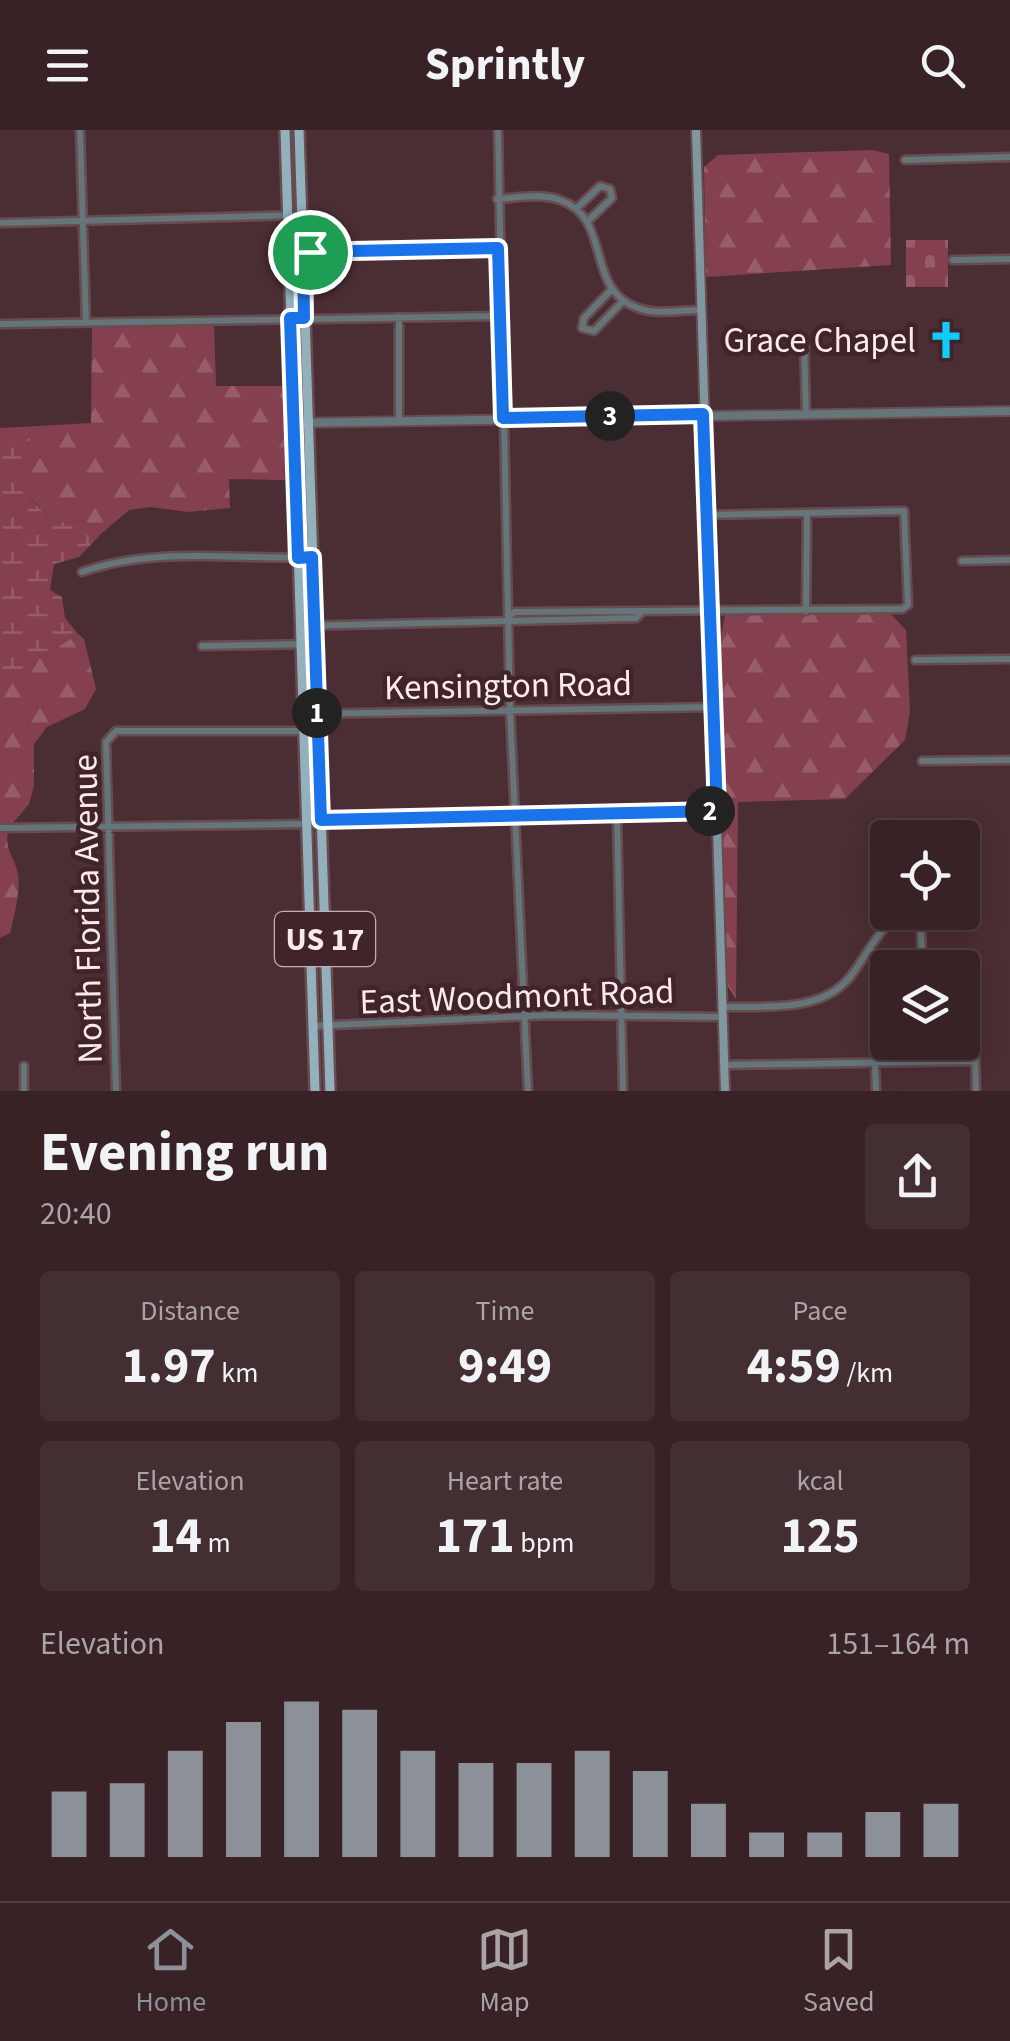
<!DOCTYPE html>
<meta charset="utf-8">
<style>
body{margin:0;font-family:"Source Sans 3",sans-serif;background:#432f32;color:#f1f3f6;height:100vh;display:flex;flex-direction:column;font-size:38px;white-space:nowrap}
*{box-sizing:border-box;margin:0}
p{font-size:32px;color:#aba4a7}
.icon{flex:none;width:55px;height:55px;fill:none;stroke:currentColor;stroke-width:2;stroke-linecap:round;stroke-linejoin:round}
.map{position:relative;height:961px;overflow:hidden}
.drawer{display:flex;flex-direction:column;background:#382226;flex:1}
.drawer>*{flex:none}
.tools{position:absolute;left:870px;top:690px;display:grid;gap:20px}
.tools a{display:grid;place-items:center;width:110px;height:110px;border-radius:10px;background:#382226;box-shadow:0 5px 25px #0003,0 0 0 2px #523f43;font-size:50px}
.pin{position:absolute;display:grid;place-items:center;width:85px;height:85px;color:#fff;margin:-42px;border:5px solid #fff;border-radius:50%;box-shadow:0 2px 10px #0007}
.km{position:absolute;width:50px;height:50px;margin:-25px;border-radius:50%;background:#222;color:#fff;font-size:28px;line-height:50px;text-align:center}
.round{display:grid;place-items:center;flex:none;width:105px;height:105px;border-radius:10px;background:#432f32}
.headline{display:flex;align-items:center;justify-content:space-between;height:170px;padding:0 40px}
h1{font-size:55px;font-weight:700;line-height:75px}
.figures{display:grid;grid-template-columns:repeat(3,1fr);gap:15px;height:170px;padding:10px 40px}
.figures div{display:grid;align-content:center;border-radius:10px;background:#432f32;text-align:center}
.figures b{font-size:50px;font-weight:700}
.figures small{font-size:28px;font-weight:400}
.figures p{font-size:28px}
.chart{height:280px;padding:20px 40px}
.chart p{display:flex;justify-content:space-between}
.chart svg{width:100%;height:180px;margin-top:10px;stroke:#8c9099;stroke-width:6}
header{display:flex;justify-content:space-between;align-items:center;height:130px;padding:0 40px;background:#382226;font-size:45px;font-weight:700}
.menu{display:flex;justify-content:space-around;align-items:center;height:140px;border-top:2px solid #523f43;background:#382226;font-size:28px;color:#aba4a7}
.menu a{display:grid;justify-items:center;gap:5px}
.menu .active{color:#8c9099}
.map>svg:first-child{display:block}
</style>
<header><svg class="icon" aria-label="menu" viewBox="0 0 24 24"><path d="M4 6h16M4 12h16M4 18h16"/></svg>Sprintly<svg class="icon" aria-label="search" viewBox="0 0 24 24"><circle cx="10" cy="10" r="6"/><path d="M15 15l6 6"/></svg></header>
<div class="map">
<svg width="1010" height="961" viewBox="0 0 1010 961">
<defs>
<pattern id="forest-firs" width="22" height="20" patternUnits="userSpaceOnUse" patternTransform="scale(2.5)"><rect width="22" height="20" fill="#84404f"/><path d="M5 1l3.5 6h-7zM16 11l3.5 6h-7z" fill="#965c68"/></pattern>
<pattern id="wetland-marsh" width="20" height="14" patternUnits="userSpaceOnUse" patternTransform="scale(2.5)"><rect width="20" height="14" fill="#84404f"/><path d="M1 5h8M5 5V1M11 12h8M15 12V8" fill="none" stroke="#965c68"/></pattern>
<pattern id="cemetery-stones" width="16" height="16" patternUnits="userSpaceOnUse" patternTransform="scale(2.5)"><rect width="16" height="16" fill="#84404f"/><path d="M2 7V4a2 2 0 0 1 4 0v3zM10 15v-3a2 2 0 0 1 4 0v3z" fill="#965c68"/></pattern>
</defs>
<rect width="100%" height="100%" fill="#4b2e33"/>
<!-- forest -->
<path fill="url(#forest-firs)" d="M872 20 889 24 891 135 706 147 704 37 718 25Z
M214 194 216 256H283L285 350 229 349 230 378 188 382 150 377 129 380 102 403 82 391 53 393C9 339 4 361 38 296L91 293 92 197Z
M890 483 906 500 910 582 905 610 845 669 738 672 736 869 726 853 716 532 725 485Z
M78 504 84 509 96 559 85 579 47 597 34 614V656L29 674 12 694H0V553Z
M0 702H8C5 719 12 724 17 740 22 756 14 787 10 803L0 808Z"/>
<!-- wetland -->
<path fill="url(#wetland-marsh)" d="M38 296C6 357 8 341 53 393L82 391 102 403 79 427 54 434 50 460 62 467 65 488 78 504 0 553V298Z"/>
<!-- cemetery -->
<path fill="url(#cemetery-stones)" d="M906 110H948V157H906Z"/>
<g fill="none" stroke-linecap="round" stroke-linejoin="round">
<!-- minor casing -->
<g stroke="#674c50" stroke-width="11">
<path id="minor" d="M80 0 86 193
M498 0 510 580 528 961
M905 30 1010 27
M497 69C517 68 541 63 560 70 613 88 584 160 638 178 656 185 681 180 700 180
M576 79 600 56 610 59 612 68 588 91
M0 93 302 85
M288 122 499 118
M953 130 1010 129
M611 160 584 188 582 198 594 201 623 171
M399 187V290
M0 194 500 186
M804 210 806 283
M962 431 1010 430
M82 442C154 416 236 430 312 427
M806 481 807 383
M508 487 514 482 902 479 908 475 904 381 706 385
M300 496 636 488 641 483
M202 516 315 514
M915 530 1010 529
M303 584 714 577
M922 631 1010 630
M617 685 623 961
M0 698 306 694 717 681
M973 834 976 961
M722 877C764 876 821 883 850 847 863 831 872 810 887 796L911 794 921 800 922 825 914 833 881 832 870 819
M313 896 552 885 722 887
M875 932 876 961
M724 935 975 931
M24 936V961
M116 961 106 612 116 601H318"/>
</g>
<!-- tertiary casing -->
<g stroke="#674c50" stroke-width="12">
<path id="tertiary" d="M294 293 1010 281"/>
</g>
<!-- secondary casing -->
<g stroke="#674c50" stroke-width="12">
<path id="secondary" d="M696 0 725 961"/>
</g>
<!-- primary casing -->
<g stroke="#674c50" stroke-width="14">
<path id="primary" d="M285 0 315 961
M299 0 330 961"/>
</g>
<!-- minor -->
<use href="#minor" stroke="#66757a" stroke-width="6"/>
<!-- tertiary -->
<use href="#tertiary" stroke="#66757a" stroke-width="8"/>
<!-- secondary -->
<use href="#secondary" stroke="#8097a0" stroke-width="8"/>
<!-- primary -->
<use href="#primary" stroke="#93b1bc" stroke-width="9"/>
</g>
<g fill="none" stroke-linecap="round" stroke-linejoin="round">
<!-- route casing -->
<g stroke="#fff" stroke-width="20">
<path id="route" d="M498 118 503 288 703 284 717 681 321 690 312 427 298 428 290 188H304L303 122Z"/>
</g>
<!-- route -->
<use href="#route" stroke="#1a73e8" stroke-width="12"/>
</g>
<!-- icons -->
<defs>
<g id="church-bare" transform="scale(3)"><path d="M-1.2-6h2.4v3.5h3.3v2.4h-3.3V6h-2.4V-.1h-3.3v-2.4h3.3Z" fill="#13cafb" stroke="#402429" stroke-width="2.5" paint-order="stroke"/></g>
</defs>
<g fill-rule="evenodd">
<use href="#church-bare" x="946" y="210"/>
</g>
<g text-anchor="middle" stroke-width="9" stroke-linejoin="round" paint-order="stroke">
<!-- shield labels -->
<rect fill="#402429" stroke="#c4aeb1" stroke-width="2.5" x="275" y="782" width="100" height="54" rx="8"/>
<g font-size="32" font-weight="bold" fill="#fce9eb">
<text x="325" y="820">US 17</text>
</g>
<!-- poi labels -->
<g font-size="35" fill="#fce9eb" stroke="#402429" text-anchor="end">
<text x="916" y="222">Grace Chapel</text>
</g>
<!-- street labels -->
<g font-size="35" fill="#fce9eb" stroke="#402429">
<text transform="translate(508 555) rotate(-1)" y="12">Kensington Road</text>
<text transform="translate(87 779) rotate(-91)" y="12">North Florida Avenue</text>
<text transform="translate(517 866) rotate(-2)" y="12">East Woodmont Road</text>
</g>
</g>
</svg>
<div class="tools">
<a><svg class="icon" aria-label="locate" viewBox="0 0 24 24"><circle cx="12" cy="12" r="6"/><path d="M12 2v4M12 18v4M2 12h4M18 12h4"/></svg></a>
<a><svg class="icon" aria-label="layers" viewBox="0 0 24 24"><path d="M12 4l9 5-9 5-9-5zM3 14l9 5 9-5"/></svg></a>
</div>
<div class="pin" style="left:310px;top:122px;background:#1e9e55"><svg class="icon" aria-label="arrive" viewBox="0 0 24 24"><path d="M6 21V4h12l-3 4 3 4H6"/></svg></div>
<b class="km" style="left:317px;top:583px">1</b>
<b class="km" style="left:710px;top:681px">2</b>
<b class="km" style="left:610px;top:286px">3</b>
</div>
<section class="drawer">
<div class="headline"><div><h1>Evening run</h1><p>20:40</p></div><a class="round"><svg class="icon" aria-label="share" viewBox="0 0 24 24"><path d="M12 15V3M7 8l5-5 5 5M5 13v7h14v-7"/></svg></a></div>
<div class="figures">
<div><p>Distance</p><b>1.97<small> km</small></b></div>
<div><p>Time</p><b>9:49</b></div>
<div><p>Pace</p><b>4:59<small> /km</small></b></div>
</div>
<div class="figures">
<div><p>Elevation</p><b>14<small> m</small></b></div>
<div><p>Heart rate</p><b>171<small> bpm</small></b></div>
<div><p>kcal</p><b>125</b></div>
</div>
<div class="chart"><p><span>Elevation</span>151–164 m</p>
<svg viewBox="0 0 160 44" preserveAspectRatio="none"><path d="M5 44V28M15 44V26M25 44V18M35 44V11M45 44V6M55 44V8M65 44V18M75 44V21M85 44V21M95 44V18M105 44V23M115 44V31M125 44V38M135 44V38M145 44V33M155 44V31"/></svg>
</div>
</section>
<nav class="menu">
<a class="active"><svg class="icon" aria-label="home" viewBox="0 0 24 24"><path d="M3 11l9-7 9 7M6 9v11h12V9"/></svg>Home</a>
<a><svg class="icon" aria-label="map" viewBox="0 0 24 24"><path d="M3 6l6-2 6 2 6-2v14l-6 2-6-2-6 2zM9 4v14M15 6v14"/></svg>Map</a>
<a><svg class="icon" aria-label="saved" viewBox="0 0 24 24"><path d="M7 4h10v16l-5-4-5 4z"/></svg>Saved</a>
</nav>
